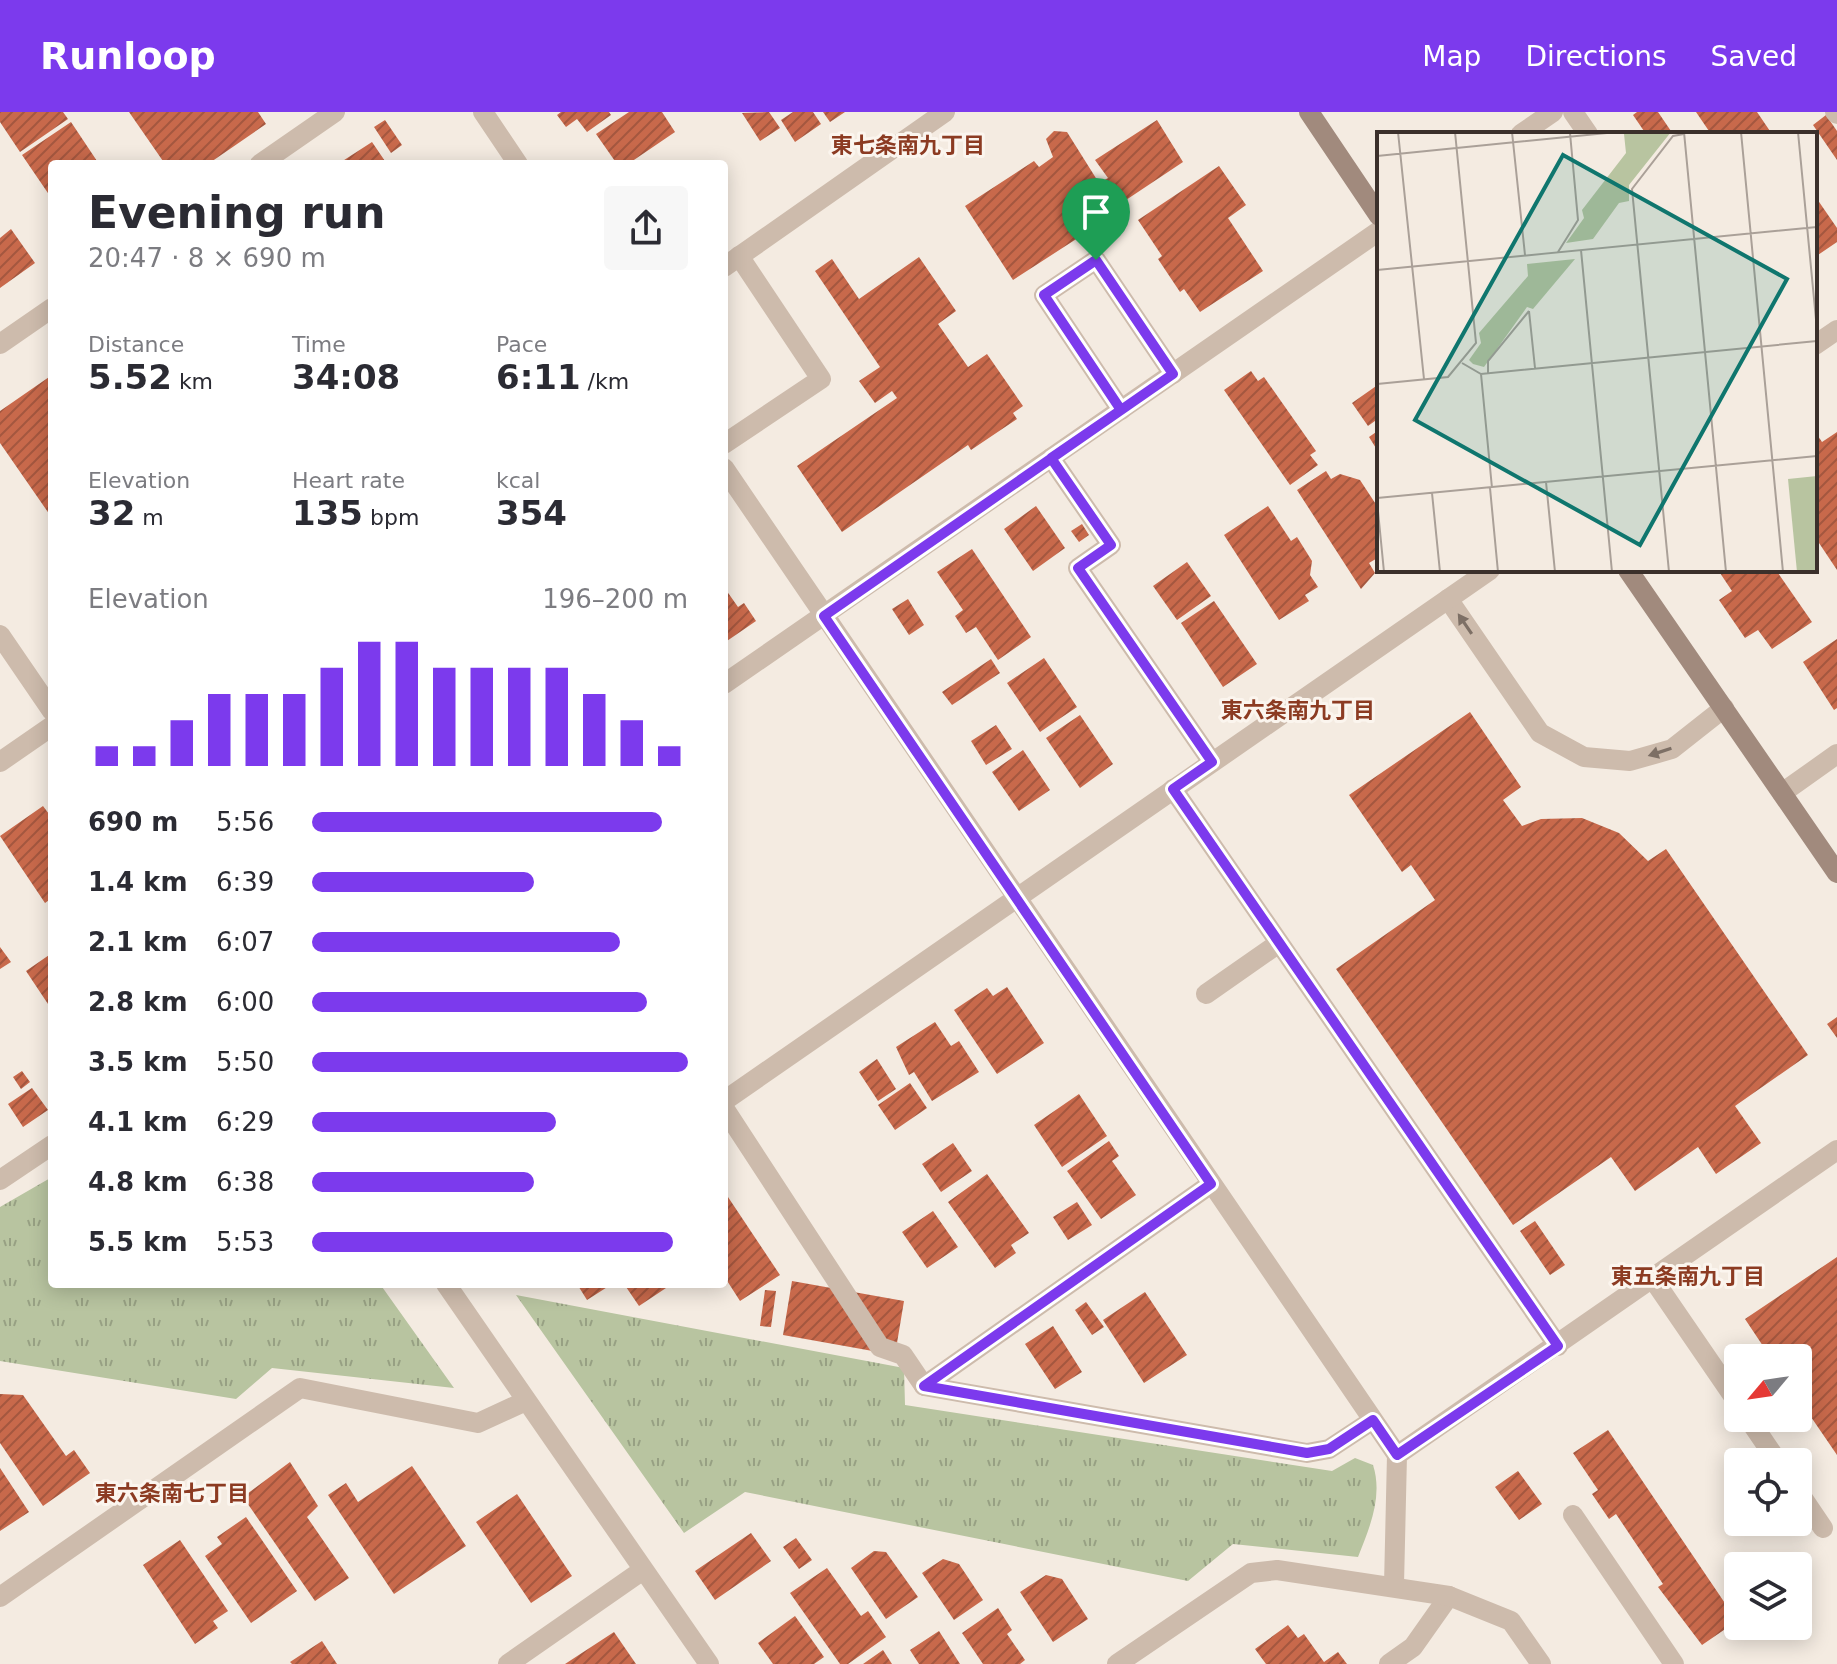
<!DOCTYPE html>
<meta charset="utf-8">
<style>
body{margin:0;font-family:"DejaVu Sans","Noto Sans JP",sans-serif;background:#f7f7f7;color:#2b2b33;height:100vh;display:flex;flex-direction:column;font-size:30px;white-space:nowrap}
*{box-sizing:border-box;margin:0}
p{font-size:26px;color:#7c7c81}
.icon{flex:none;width:44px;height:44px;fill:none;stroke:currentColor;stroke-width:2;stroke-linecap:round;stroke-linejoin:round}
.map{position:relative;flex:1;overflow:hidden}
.panel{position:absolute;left:48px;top:48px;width:680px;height:1128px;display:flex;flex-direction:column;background:#fff;border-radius:8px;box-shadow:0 4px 20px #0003}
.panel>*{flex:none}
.needle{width:52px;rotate:241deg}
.controls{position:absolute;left:1724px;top:1232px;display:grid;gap:16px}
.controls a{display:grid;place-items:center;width:88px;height:88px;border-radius:8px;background:#fff;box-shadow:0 4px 20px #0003;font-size:40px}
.pin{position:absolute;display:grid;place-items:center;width:68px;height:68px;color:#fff;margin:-82px -34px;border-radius:50% 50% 50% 0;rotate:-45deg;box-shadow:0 0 8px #0007}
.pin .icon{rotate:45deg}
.round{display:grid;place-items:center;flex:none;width:84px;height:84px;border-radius:8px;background:#f7f7f7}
.head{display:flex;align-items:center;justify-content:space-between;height:136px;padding:0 40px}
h1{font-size:44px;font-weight:700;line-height:60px}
.metrics{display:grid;grid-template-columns:repeat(3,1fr);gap:12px;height:136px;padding:8px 40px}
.metrics div{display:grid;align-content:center}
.metrics b{font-size:34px;font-weight:700}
.metrics small{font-size:22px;font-weight:400}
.metrics p{font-size:22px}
.chart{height:224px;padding:16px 40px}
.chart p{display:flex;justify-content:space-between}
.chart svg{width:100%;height:144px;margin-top:8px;stroke:#7c3aed;stroke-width:6}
ul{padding:0 40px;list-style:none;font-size:26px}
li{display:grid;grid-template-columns:128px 96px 1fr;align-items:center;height:60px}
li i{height:20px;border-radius:10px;background:#7c3aed}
header{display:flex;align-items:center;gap:48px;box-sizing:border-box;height:112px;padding:0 40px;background:#7c3aed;color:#fff}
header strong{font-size:38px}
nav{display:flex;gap:44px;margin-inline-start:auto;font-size:28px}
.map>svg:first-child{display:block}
</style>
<header>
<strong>Runloop</strong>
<nav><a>Map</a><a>Directions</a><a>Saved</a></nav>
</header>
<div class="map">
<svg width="1837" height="1552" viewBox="0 0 1837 1552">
<defs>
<pattern id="park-tufts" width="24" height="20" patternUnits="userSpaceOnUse" patternTransform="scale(2)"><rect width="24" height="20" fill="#b8c4a0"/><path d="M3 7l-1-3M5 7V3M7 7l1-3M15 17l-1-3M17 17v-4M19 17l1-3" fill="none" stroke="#97a083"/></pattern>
<pattern id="building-hatch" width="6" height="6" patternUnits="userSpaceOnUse" patternTransform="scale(2)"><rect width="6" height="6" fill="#c8694b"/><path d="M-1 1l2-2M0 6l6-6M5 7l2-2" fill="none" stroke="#a4573f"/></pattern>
</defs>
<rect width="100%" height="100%" fill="#f4ebe1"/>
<!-- park -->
<path fill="url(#park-tufts)" d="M52 1065V1172H380L454 1276 272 1256 236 1287 0 1249V1095Z
M516 1183 904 1256 905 1293 1332 1359 1355 1346 1373 1353C1383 1384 1370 1415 1358 1445L1233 1432 1188 1469 745 1380 684 1421Z"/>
<!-- building -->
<path fill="url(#building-hatch)" d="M0 0H63L68 7 20 40 0 10Z
M129 0H258L266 12 208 52H165Z
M561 0H609L611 3 587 20 577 7 566 15 557 3Z
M629 0H662L675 20 628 52H617L596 22Z
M769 0 780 16 760 29 742 1Z
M793 0H813L821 12 795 30 781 8Z
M823 0H845L830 10Z
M1637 0H1658L1673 22H1646L1633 3Z
M1696 0H1757L1772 22H1711Z
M1826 3 1837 19V48L1813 13Z
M385 8 402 33 391 41 374 15Z
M1157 8 1183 50 1123 90 1117 80 1109 85 1118 100 1013 168 965 94 1034 49 1039 55 1053 45 1046 27 1054 19 1067 20 1099 71 1108 66 1095 48Z
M71 10 99 52H52V87L22 43Z
M372 30 387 52H338Z
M1219 54 1246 93 1228 106 1263 159 1200 200 1184 177 1180 180 1158 147 1162 144 1138 108Z
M1815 84 1837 116V130L1815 145Z
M11 117 35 151 0 176V126Z
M919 145 956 199 938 212 968 255 987 242 1023 294 1013 301 1017 307 971 338 968 333 842 420 797 354 897 286 892 279 875 291 859 269 880 255 815 159 832 147 859 187Z
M1251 259 1258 269 1264 265 1316 339 1310 343 1318 353 1290 373 1224 278Z
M52 263V406L0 331V299Z
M1379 272V306L1368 314 1352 291Z
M1379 318V341L1369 325Z
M1837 320V458L1815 425V327L1818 324 1822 330Z
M1326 359 1331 367 1340 362 1360 368 1379 397V445L1369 451 1375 461 1361 477 1297 378Z
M1036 394 1065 436 1033 459 1004 417Z
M1268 394 1291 429 1297 425 1312 449 1310 463 1318 475 1305 483 1309 489 1279 508 1224 423Z
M1082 412 1089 423 1079 430 1071 419Z
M972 437 1031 525 998 548 976 515 966 521 955 504 963 498 937 460Z
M1187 450 1211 484 1177 508 1153 474Z
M1718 458H1776L1812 510 1772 537 1758 518 1745 526 1719 488 1732 479Z
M724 475 738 495 744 491 756 509 724 531Z
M908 487 924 513 909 523 892 497Z
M1214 489 1257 552 1223 575 1181 511Z
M1837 527V596L1834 598 1803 550Z
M1044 546 1077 595 1040 620 1007 571Z
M991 547 1000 561 952 593 942 580Z
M1470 600 1521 675 1503 688 1522 714 1541 707 1582 706 1619 721 1648 749 1666 737 1808 943 1735 994 1761 1031 1716 1062 1698 1035 1635 1079 1611 1045 1513 1113 1336 857 1435 788 1411 753 1402 760 1349 683Z
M1080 603 1113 652 1080 676 1046 626Z
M996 613 1012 637 986 653 971 629Z
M1023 638 1050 678 1019 699 992 660Z
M43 694 52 706V786L45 791 0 724Z
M0 835 11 850 0 857Z
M52 841V898L26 859Z
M1007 875 1044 931 997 962 954 898 987 876 993 884Z
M1837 905V926L1827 912Z
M935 910 951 934 959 929 979 960 932 989 914 960 909 963 896 935Z
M877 947 896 977 878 989 859 960Z
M22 959 30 970 21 977 13 965Z
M910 971 927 996 895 1018 878 993Z
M32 976 48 998 23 1015 8 992Z
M1079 982 1107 1024 1062 1055 1034 1013Z
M1109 1029 1119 1044 1112 1049 1136 1083 1101 1107 1067 1059Z
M953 1031 972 1059 941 1080 922 1052Z
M987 1062 1029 1121 1011 1133 1016 1141 995 1156 948 1090Z
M724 1079 780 1163 740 1189 724 1164Z
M1077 1090 1092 1113 1068 1128 1053 1105Z
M933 1099 958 1135 927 1156 902 1120Z
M1535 1109 1565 1153 1550 1163 1520 1119Z
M1837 1145V1343L1798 1286V1246H1771L1745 1207Z
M792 1169 904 1189 895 1243 783 1223Z
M577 1172H612L587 1188Z
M624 1172H672L639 1194Z
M765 1178 776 1179 771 1215 760 1214Z
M1145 1180 1187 1243 1144 1271 1103 1208Z
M1086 1190 1104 1215 1092 1223 1075 1198Z
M1053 1214 1082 1260 1055 1277 1025 1232Z
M0 1282 23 1283 66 1344 74 1338 90 1361 43 1394 0 1331Z
M1608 1318 1737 1509 1702 1533 1658 1475 1663 1472 1616 1402 1609 1407 1592 1382 1598 1378 1573 1341Z
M290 1350 318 1394 307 1405 349 1466 315 1489 243 1385Z
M412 1354 466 1434 394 1482 328 1383 346 1371 358 1390Z
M0 1356 29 1400 0 1419Z
M1518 1359 1542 1392 1519 1408 1495 1375Z
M517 1382 572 1464 531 1491 476 1410Z
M246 1405 297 1479 251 1511 205 1444 222 1432 217 1425Z
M751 1421 771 1449 715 1488 695 1459Z
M796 1426 812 1448 799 1457 783 1435Z
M180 1428 228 1499 213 1509 218 1516 195 1532 143 1453Z
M874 1439 886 1440 918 1485 886 1507 851 1456Z
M943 1447 959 1452 983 1488 954 1508 922 1461Z
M827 1456 861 1504 868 1499 886 1525 848 1552H840L790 1481Z
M1046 1463 1062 1467 1088 1507 1053 1530 1020 1480Z
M998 1496 1012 1518 1007 1522 1025 1548 1020 1552H983L962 1521Z
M795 1504 824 1545 814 1552H773L758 1531Z
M1288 1513 1298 1526 1304 1522 1324 1550 1338 1540 1347 1552H1266L1255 1537Z
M939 1519 960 1552H919L910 1538Z
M614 1520 636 1552H565Z
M322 1529 337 1552H292L290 1550Z
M883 1538 892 1552H863Z"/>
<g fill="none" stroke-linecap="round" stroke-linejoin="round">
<!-- lane -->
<path stroke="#cdbbac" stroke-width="20" d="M1573 0 1588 22
M1835 0 1837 2
M1121 298 1044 183 1096 148 1173 262
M724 332 821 267 739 144
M1051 346 1111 433 1078 456 1212 650
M1448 487 1540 621 1584 645 1630 649 1672 637 1724 596
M1173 677 1558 1234
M1206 882 1279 831
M724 996 880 1235 903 1243 924 1274
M1653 1167 1738 1291
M1748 1306 1778 1350
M1798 1379 1823 1416
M1573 1403 1674 1552
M1389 1552 1413 1535 1449 1484"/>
<!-- street -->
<path stroke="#cdbbac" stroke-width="20" d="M483 0 518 52
M1521 22 1553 0
M260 52 335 0
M724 155 945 0
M0 232 52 196
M1815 233 1837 218
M724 356 1397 1343 1394 1473
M0 523 52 599
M724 572 1379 119
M0 650 52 614
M1782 681 1837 642
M724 989 1490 458
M0 1068 52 1033
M446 1172 709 1552
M924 1274 1307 1341 1329 1337 1373 1308
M924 1274 1211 1072
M1397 1343 1837 1038
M0 1485 300 1276 478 1311 526 1289
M508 1552 643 1458
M1117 1552 1251 1461 1277 1458 1449 1484 1511 1509 1541 1552"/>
<!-- secondary -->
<path stroke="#a18a7d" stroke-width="20" d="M1309 0 1379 104
M1628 458 1837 761"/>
</g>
<!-- one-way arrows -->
<defs><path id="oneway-solid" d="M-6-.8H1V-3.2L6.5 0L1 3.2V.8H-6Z" transform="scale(2)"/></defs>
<g fill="#7d6f65">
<use href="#oneway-solid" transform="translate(1465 512) rotate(-124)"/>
<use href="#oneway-solid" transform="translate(1660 640) rotate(162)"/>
</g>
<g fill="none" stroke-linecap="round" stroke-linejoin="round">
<!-- route casing -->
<g stroke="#fff" stroke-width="16">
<path id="route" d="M1096 148 1173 262C1057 343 940 423 824 504L1211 1072 924 1274 1307 1341 1329 1337 1373 1308 1397 1343 1558 1234 1173 677 1212 650 1078 456 1111 433 1051 346 1121 298 1044 183 1096 148"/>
</g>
<!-- route -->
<use href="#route" stroke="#7c3aed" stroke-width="10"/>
</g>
<g text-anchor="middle" stroke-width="6" stroke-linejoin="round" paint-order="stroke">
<!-- neighbourhood labels -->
<g font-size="22" font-weight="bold" fill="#8c3b22" stroke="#fbf5ee">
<text x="908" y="41">東七条南九丁目</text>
<text x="1298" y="606">東六条南九丁目</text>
<text x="1688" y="1172">東五条南九丁目</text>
<text x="172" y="1389">東六条南七丁目</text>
</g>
</g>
<!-- overview -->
<g transform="translate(1377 20)">
<rect width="440" height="440" fill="#f4ebe1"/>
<path d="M294 0 252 53V69L242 71 216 107 189 111 207 86 205 78 249 21 247 2ZM198 127 156 177 150 175 107 235 96 232 92 228 104 211 102 201 151 144 150 132Z" fill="#b8c4a0"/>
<path d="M440 344V440H420L411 347Z" fill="#b8c4a0"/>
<path fill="none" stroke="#aaa098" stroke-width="2" d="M21 0 47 247M135 0 148 123M307 0 349 440M364 0 406 440M421 0 440 198M0 24 240 0M204 118 235 440M181 120 201 88 193 1M0 138 440 95M152 179 158 236M85 231 104 242 440 209M111 241V229L152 179M104 242 115 356M0 252 71 245 99 211 78 0M169 350 178 440M113 356 121 440M55 361 63 440M0 366 440 324M0 369 7 440M292 440 255 57 296 4 307 2"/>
<path fill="#0f766e" fill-opacity="0.15" stroke="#0f766e" stroke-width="4" d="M186 23 410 147 263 413 38 288Z"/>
<rect width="440" height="440" fill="none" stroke="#3b302b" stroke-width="4"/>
</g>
</svg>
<div class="controls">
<a><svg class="needle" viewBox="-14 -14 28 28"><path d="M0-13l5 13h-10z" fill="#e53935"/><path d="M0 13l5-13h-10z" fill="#7c7c81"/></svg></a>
<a><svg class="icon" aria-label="locate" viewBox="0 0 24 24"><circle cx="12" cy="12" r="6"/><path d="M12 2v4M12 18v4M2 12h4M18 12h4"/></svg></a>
<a><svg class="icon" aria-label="layers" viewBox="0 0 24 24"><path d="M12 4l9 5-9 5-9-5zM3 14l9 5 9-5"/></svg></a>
</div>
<div class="pin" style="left:1096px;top:148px;background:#1e9e55"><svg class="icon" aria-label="arrive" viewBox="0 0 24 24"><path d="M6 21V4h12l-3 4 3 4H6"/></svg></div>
<section class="panel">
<div class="head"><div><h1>Evening run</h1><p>20:47 · 8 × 690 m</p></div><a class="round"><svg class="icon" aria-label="share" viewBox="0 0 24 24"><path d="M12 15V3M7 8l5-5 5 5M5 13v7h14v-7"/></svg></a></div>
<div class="metrics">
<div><p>Distance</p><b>5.52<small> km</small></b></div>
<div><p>Time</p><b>34:08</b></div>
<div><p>Pace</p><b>6:11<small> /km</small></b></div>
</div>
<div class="metrics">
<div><p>Elevation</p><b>32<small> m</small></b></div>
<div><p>Heart rate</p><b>135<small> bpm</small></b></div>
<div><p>kcal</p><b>354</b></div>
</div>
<div class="chart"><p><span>Elevation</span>196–200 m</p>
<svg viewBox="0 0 160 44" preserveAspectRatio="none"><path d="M5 44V38M15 44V38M25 44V30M35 44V22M45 44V22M55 44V22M65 44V14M75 44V6M85 44V6M95 44V14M105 44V14M115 44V14M125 44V14M135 44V22M145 44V30M155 44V38"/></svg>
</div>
<ul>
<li><b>690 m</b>5:56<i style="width:93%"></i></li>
<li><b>1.4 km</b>6:39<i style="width:59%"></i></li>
<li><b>2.1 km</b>6:07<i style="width:82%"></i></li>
<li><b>2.8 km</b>6:00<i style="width:89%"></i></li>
<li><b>3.5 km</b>5:50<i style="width:100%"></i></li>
<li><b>4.1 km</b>6:29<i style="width:65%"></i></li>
<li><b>4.8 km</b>6:38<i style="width:59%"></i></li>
<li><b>5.5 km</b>5:53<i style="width:96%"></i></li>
</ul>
</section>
</div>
